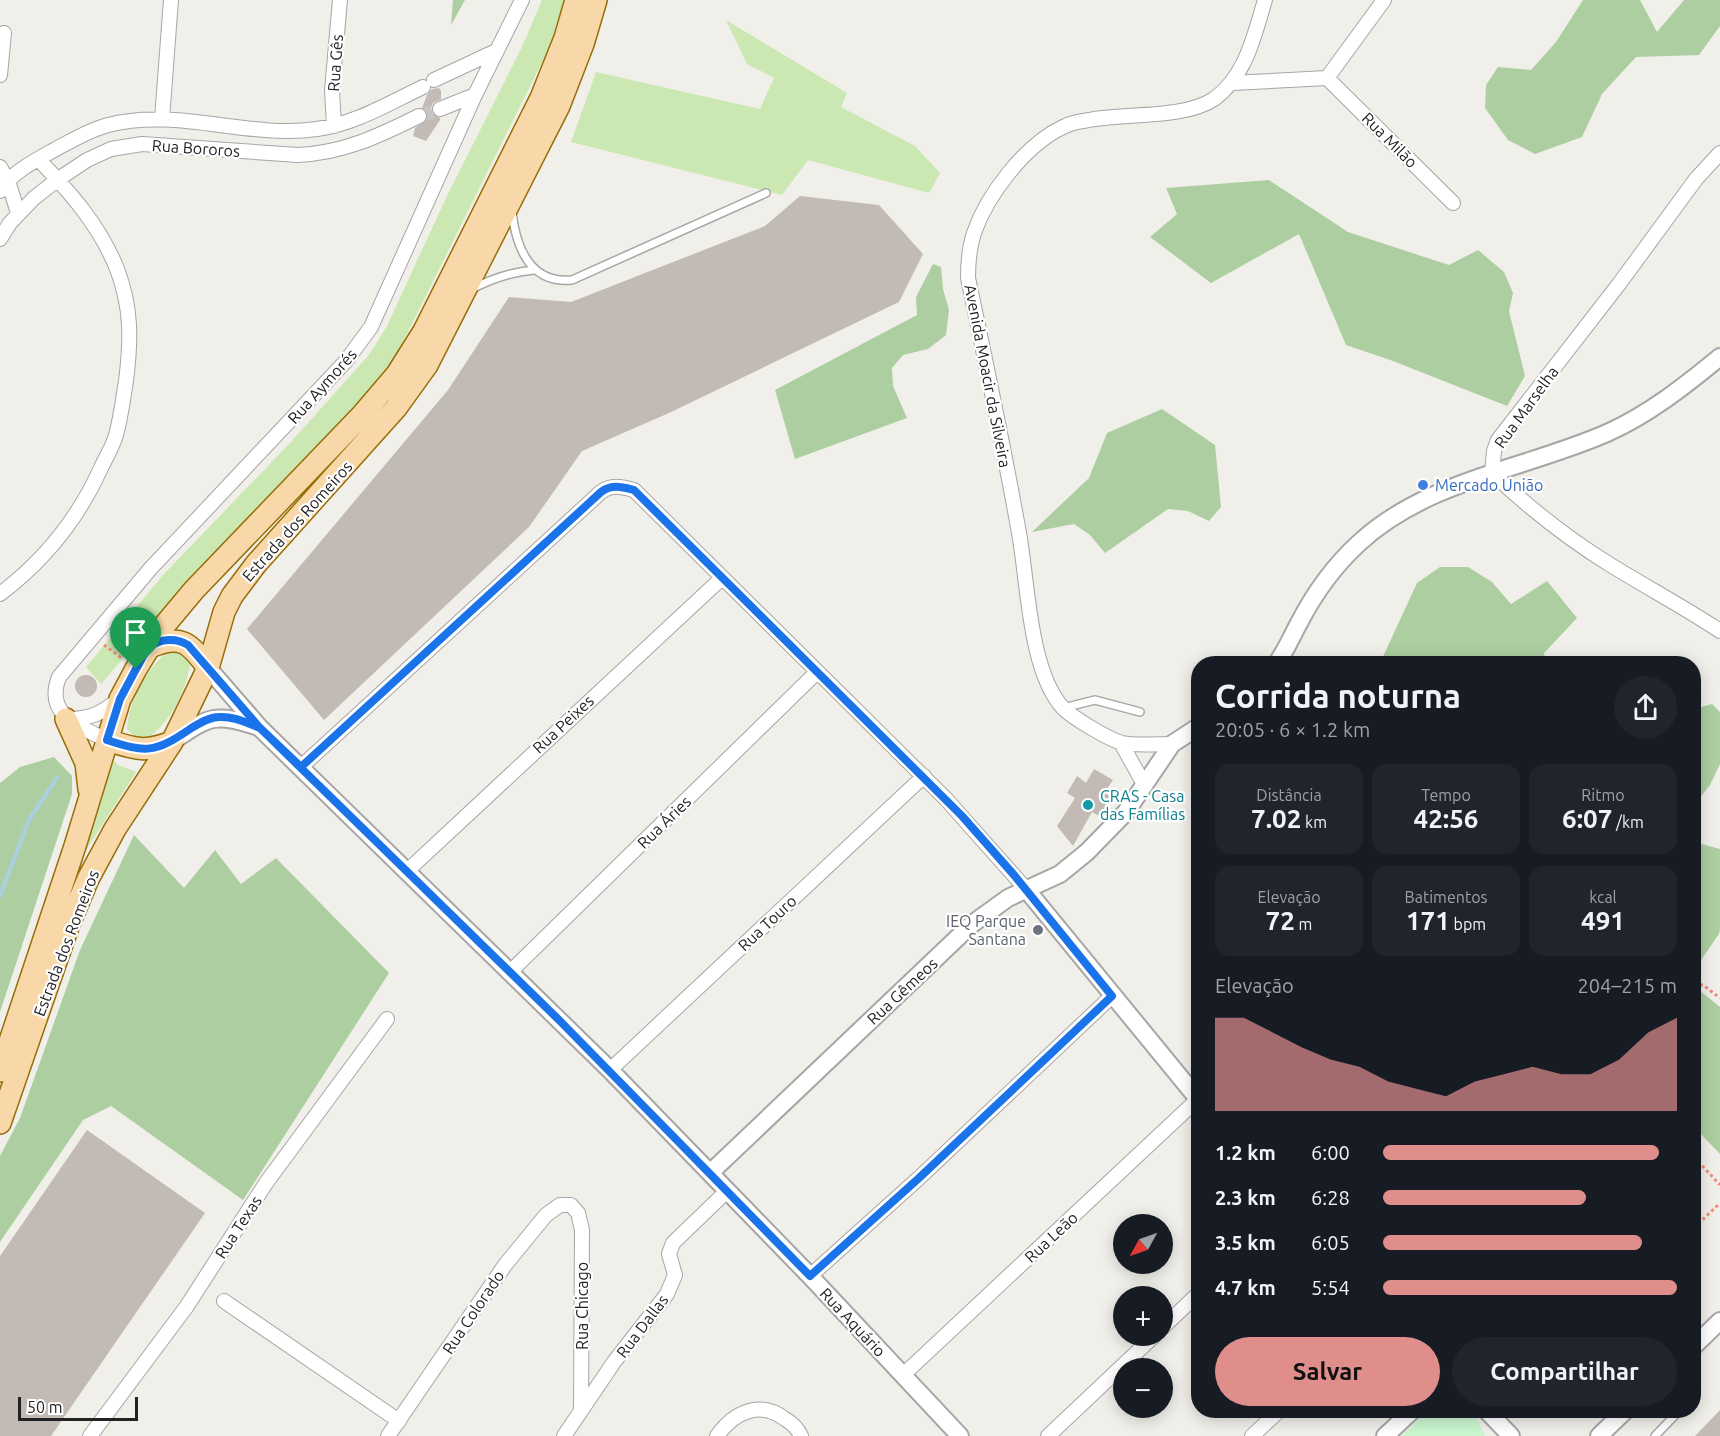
<!DOCTYPE html>
<html lang="pt">
<meta charset="utf-8">
<style>
body{margin:0;font-family:Ubuntu,sans-serif;background:#20242c;color:#f1f3f6;height:100vh;display:flex;flex-direction:column;font-size:22px;white-space:nowrap}
*{box-sizing:border-box;margin:0}
p{font-size:20px;color:#9ea1a6}
.icon{flex:none;width:33px;height:33px;fill:none;stroke:currentColor;stroke-width:2;stroke-linecap:round;stroke-linejoin:round}
.map{position:relative;flex:1;overflow:hidden}
.details{position:absolute;left:1191px;top:656px;width:510px;height:762px;display:flex;flex-direction:column;background:#171b24;border-radius:24px;box-shadow:0 3px 15px #0003}
.details>*{flex:none}
.needle{width:39px;rotate:230deg}
.fabs{position:absolute;left:1113px;top:1214px;display:grid;gap:12px}
.fabs a{display:grid;place-items:center;width:60px;height:60px;border-radius:50%;background:#171b24;box-shadow:0 3px 15px #0003;font-size:30px}
.scale{position:absolute;left:18px;bottom:15px;width:120px;box-sizing:border-box;padding-left:6px;border:3px solid #222;border-top:0;font-size:16px;line-height:21px;white-space:nowrap;color:#222;-webkit-text-stroke:4px #fff;paint-order:stroke}
.pin{position:absolute;display:grid;place-items:center;width:51px;height:51px;color:#fff;margin:-62px -26px;border-radius:50% 50% 50% 0;rotate:-45deg;box-shadow:0 0 6px #0007}
.pin .icon{rotate:45deg}
.round{display:grid;place-items:center;flex:none;width:63px;height:63px;border-radius:32px;background:#20242c}
.overview{display:flex;align-items:center;justify-content:space-between;height:102px;padding:0 24px}
h1{font-size:33px;font-weight:700;line-height:45px}
.stats{display:grid;grid-template-columns:repeat(3,1fr);gap:9px;height:102px;padding:6px 24px}
.stats div{display:grid;align-content:center;border-radius:15px;background:#20242c;text-align:center}
.stats b{font-size:26px;font-weight:700}
.stats small{font-size:16px;font-weight:400}
.stats p{font-size:16px}
.chart{height:168px;padding:12px 24px}
.chart p{display:flex;justify-content:space-between}
.chart svg{width:100%;height:108px;margin-top:6px;fill:#df8e8c;opacity:.7}
.cta{display:flex;gap:12px;margin-top:auto;padding:12px 24px}
.cta a{flex:1;height:69px;border-radius:36px;background:#df8e8c;color:#111;font-size:24px;font-weight:700;line-height:69px;text-align:center}
.cta a+a{background:#20242c;color:#f1f3f6}
ul{padding:0 24px;list-style:none;font-size:20px}
li{display:grid;grid-template-columns:96px 72px 1fr;align-items:center;height:45px}
li i{height:15px;border-radius:8px;background:#df8e8c}
.map>svg:first-child{display:block}
</style>
<div class="map">
<svg width="1720" height="1436" viewBox="0 0 1720 1436">
<rect width="100%" height="100%" fill="#f1efe9"/>
<!-- grass -->
<path fill="#cbe8b2" d="M542 0H566L563 20 388 372 162 613 101 684 86 667 164 574 290 443 368 356 386 328 446 198 522 47Z
M726 20 847 93 841 107 915 146 940 173 929 193 808 160 782 195 571 142 596 72 760 109 774 78 747 64Z
M167 652C179 651 184 656 190 665 185 692 170 725 145 739L134 736 127 729C129 701 146 670 167 652Z
M112 758 118 765 136 772 83 855Z"/>
<!-- forest -->
<path fill="#accea0" d="M453 0H465L451 25Z
M1583 0H1640L1657 32 1684 0H1720V26L1699 55 1636 57 1602 94 1582 137 1535 154 1508 140 1485 108 1486 85 1498 67 1531 70 1556 42Z
M1269 180 1348 232 1449 265 1478 250 1504 272 1513 293 1509 311 1525 376 1507 406 1393 361 1346 345 1299 234 1211 283 1150 237 1177 214 1166 188Z
M933 264 941 267 943 289 949 310 946 335 928 349 903 355 892 368 893 386 907 418 795 459 775 390 917 315 916 297Z
M1162 409 1215 445 1221 507 1209 521 1188 511 1168 509 1105 553 1090 535 1074 524 1032 532 1089 478 1107 433Z
M1440 567H1468L1492 582 1511 604 1547 581 1577 618 1544 653 1546 663H1380L1417 583Z
M1712 704 1720 712V764L1710 785 1694 805V709Z
M54 757 72 776V794L0 1012V783L20 767Z
M134 835 184 888 215 850 241 884 276 858 389 973 243 1200 111 1106 83 1120 0 1242V1156L20 1118 80 950Z
M1694 842 1720 849V929L1719 934 1703 957 1694 978Z
M1694 986 1720 1007V1154L1694 1127Z"/>
<!-- park -->
<path fill="#caf7d0" d="M1429 1410H1468L1477 1419 1485 1436H1401Z"/>
<g fill="none" stroke-linecap="round" stroke-linejoin="round">
<!-- stream -->
<path stroke="#accfdc" stroke-width="4.5" d="M0 896 29 820 57 778"/>
</g>
<!-- building -->
<path fill="#c2bbb5" d="M439 88 441 91V99L433 103 431 108 432 113 440 118V120L426 141 413 136 415 128 427 120V113L422 108 427 95 432 89Z
M800 196 879 205 923 254 899 302 669 413 582 451 529 527 324 720 247 629 448 390 509 297 571 302 765 226Z
M75 686a11 11 0 1 1 22 0a11 11 0 1 1-22 0Z
M1094 769 1113 780 1105 792 1111 799 1099 816 1092 812 1073 846 1057 826 1075 798 1067 793 1077 776 1086 783Z
M87 1130 205 1213 51 1436H0V1256Z
M1720 1410V1436H1695Z"/>
<g fill="none" stroke-linecap="round" stroke-linejoin="round">
<!-- minor-tunnel -->
<path stroke="#c8c6c1" stroke-width="14" stroke-dasharray="14 7" stroke-linecap="butt" d="M419 116 440 109"/>
<!-- service casing -->
<g stroke="#a6a6a6" stroke-width="10">
<path id="service" d="M512 212C516 247 530 284 572 280L766 193
M472 289C493 278 511 272 534 270
M1063 708 1095 700 1140 712
M1694 1397 1695 1396
M1655 1436 1680 1410"/>
</g>
<!-- minor casing -->
<g stroke="#a6a6a6" stroke-width="16">
<path id="minor" d="M0 75 4 33
M1327 78 1453 203
M434 80 496 51
M1232 83 1327 78 1384 0
M440 109 475 95
M162 119 171 0
M334 126 332 90 340 0
M1720 153 1696 179 1619 284 1498 440 1494 451 1492 473C1528 507 1567 538 1609 564 1646 587 1684 607 1720 631
M0 167 8 181 18 213
M0 191C11 173 36 160 54 150 71 141 89 130 108 125 177 107 248 139 317 129 355 124 389 103 423 87
M0 239 10 223 34 198 57 180 87 160 111 149 142 144 298 155C343 153 379 136 419 116
M0 594C45 560 78 519 101 468 106 457 113 446 116 435 121 417 123 399 126 381 131 341 132 308 117 269 100 226 70 192 38 159
M68 719C92 719 101 713 120 699
M107 740C80 727 44 715 59 677L151 568 346 361 371 327 475 95 522 0
M1121 743 1145 786
M1172 744C1156 744 1137 746 1122 743 1108 739 1073 718 1063 708 1029 671 1028 582 1019 533 1004 448 986 363 968 278 968 263 969 248 974 233 987 195 1025 145 1063 127 1070 123 1081 121 1089 120 1125 113 1184 119 1214 99 1246 76 1254 36 1265 0
M301 767 601 492C612 484 622 487 634 490L946 799 1026 889
M406 872 722 578
M511 971 817 672
M610 1070 924 776
M810 1276 919 1178 1112 996
M224 1301 399 1421
M1162 1328 1198 1294
M903 1375 1198 1099
M90 1436 187 1306 266 1183 387 1019
M388 1436 505 1265 546 1215 560 1205H571L578 1213 582 1230 581 1410
M564 1436 614 1362 667 1294 675 1275 669 1254 673 1243 727 1191
M717 1436C734 1412 760 1400 785 1419 792 1423 798 1429 801 1436
M1048 1436 1155 1335
M1252 1436 1280 1410"/>
</g>
<!-- tertiary casing -->
<g stroke="#a6a6a6" stroke-width="20">
<path id="tertiary" d="M1277 663C1286 650 1292 636 1299 623 1314 594 1335 565 1359 543 1427 480 1525 469 1607 433 1648 415 1686 385 1720 357
M208 668 260 728 610 1070 810 1276 960 1436
M173 741C211 715 215 713 259 727
M1026 889 1198 1099
M710 1173 972 924 1008 898 1060 874 1087 852 1126 812 1172 744 1198 727
M1694 1346 1720 1321
M1486 1410 1511 1436
M1385 1436 1413 1410
M1599 1436 1626 1410"/>
</g>
<!-- primary casing -->
<g stroke="#986e08" stroke-width="24">
<path id="primary" d="M150 647C181 634 189 642 208 668
M66 719 86 763 89 789
M107 740C135 749 144 753 172 742
M0 1071 75 846 120 699 136 669 158 633 194 590 362 415 397 374 424 331 541 98 565 38 576 0
M0 1123 69 924 88 879 115 829 172 742 208 668 224 612 232 596 256 564 396 408 427 365 559 106 583 44 596 0"/>
</g>
<!-- path -->
<path stroke="#f38a78" stroke-width="3" stroke-dasharray="3 3" stroke-linecap="butt" d="M104 645 123 659
M1694 984 1703 985 1720 998
M1694 1157 1720 1185
M1694 1228 1720 1203"/>
<!-- service -->
<use href="#service" stroke="#fff" stroke-width="7"/>
<!-- minor -->
<use href="#minor" stroke="#fff" stroke-width="14"/>
<!-- tertiary -->
<use href="#tertiary" stroke="#fff" stroke-width="16"/>
<!-- primary -->
<use href="#primary" stroke="#f8d8a8" stroke-width="21"/>
</g>
<g fill="none" stroke-linecap="round" stroke-linejoin="round">
<!-- route casing -->
<g stroke="#fff" stroke-width="12">
<path id="route" d="M136 669 120 699 107 740C146 753 155 753 190 729 198 724 209 717 219 717 233 716 247 723 260 728L560 1021 810 1276 919 1178 1112 996 1014 875 962 816 634 490C622 487 612 484 601 492L301 767 260 728 188 645C177 638 160 638 150 647 144 652 140 663 136 669"/>
</g>
<!-- route -->
<use href="#route" stroke="#1a73e8" stroke-width="8"/>
</g>
<!-- markers -->
<circle fill="#3f7fe0" stroke="#fff" stroke-width="2" cx="1423" cy="485" r="6"/>
<circle fill="#0f9aa8" stroke="#fff" stroke-width="2" cx="1088" cy="805" r="6"/>
<circle fill="#6b7280" stroke="#fff" stroke-width="2" cx="1038" cy="930" r="6"/>
<g text-anchor="middle" stroke-width="4.5" stroke-linejoin="round" paint-order="stroke">
<!-- street labels -->
<g font-size="16" fill="#222" stroke="#fff">
<text transform="translate(335 63) rotate(-86)" y="6">Rua Gês</text>
<text transform="translate(1390 140) rotate(45)" y="6">Rua Milão</text>
<text transform="translate(196 148) rotate(4)" y="6">Rua Bororos</text>
<text transform="translate(988 376) rotate(79)" y="6">Avenida Moacir da Silveira</text>
<text transform="translate(322 386) rotate(-48)" y="6">Rua Aymorés</text>
<text transform="translate(1526 407) rotate(-54)" y="6">Rua Marselha</text>
<text transform="translate(297 521) rotate(-48)" y="6">Estrada dos Romeiros</text>
<text transform="translate(563 724) rotate(-43)" y="6">Rua Peixes</text>
<text transform="translate(664 822) rotate(-44)" y="6">Rua Áries</text>
<text transform="translate(767 923) rotate(-43)" y="6">Rua Touro</text>
<text transform="translate(66 943) rotate(-69)" y="6">Estrada dos Romeiros</text>
<text transform="translate(902 991) rotate(-43)" y="6">Rua Gêmeos</text>
<text transform="translate(238 1227) rotate(-57)" y="6">Rua Texas</text>
<text transform="translate(1051 1237) rotate(-43)" y="6">Rua Leão</text>
<text transform="translate(582 1306) rotate(-90)" y="6">Rua Chicago</text>
<text transform="translate(473 1312) rotate(-56)" y="6">Rua Colorado</text>
<text transform="translate(853 1322) rotate(47)" y="6">Rua Aquário</text>
<text transform="translate(642 1326) rotate(-53)" y="6">Rua Dallas</text>
</g>
<!-- shop labels -->
<g font-size="16" fill="#366cbe" stroke="#fff" text-anchor="start">
<text x="1435" y="491">Mercado União</text>
</g>
<!-- culture labels -->
<g font-size="16" fill="#0d838f" stroke="#fff" text-anchor="start">
<text x="1100" y="802">CRAS - Casa<tspan x="1100" dy="18">das Famílias</tspan></text>
</g>
<!-- worship labels -->
<g font-size="16" fill="#5b616d" stroke="#fff" text-anchor="end">
<text x="1026" y="927">IEQ Parque<tspan x="1026" dy="18">Santana</tspan></text>
</g>
</g>
</svg>
<div class="fabs">
<a><svg class="needle" viewBox="-14 -14 28 28"><path d="M0-13l5 13h-10z" fill="#e53935"/><path d="M0 13l5-13h-10z" fill="#9ea1a6"/></svg></a>
<a>+</a>
<a>−</a>
</div>
<div class="scale">50 m</div>
<div class="pin" style="left:136px;top:669px;background:#1e9e55"><svg class="icon" aria-label="arrive" viewBox="0 0 24 24"><path d="M6 21V4h12l-3 4 3 4H6"/></svg></div>
<section class="details">
<div class="overview"><div><h1>Corrida noturna</h1><p>20:05 · 6 × 1.2 km</p></div><a class="round"><svg class="icon" aria-label="share" viewBox="0 0 24 24"><path d="M12 15V3M7 8l5-5 5 5M5 13v7h14v-7"/></svg></a></div>
<div class="stats">
<div><p>Distância</p><b>7.02<small> km</small></b></div>
<div><p>Tempo</p><b>42:56</b></div>
<div><p>Ritmo</p><b>6:07<small> /km</small></b></div>
</div>
<div class="stats">
<div><p>Elevação</p><b>72<small> m</small></b></div>
<div><p>Batimentos</p><b>171<small> bpm</small></b></div>
<div><p>kcal</p><b>491</b></div>
</div>
<div class="chart"><p><span>Elevação</span>204–215 m</p>
<svg viewBox="0 0 160 44" preserveAspectRatio="none"><path d="M0 44V6L10 6L20 12L30 18L40 23L50 26L60 32L70 35L80 38L90 32L100 29L110 26L120 29L130 29L140 23L150 12L160 6V44z"/></svg>
</div>
<ul>
<li><b>1.2 km</b>6:00<i style="width:94%"></i></li>
<li><b>2.3 km</b>6:28<i style="width:69%"></i></li>
<li><b>3.5 km</b>6:05<i style="width:88%"></i></li>
<li><b>4.7 km</b>5:54<i style="width:100%"></i></li>
</ul>
<div class="cta"><a>Salvar</a><a>Compartilhar</a></div>
</section>
</div>
